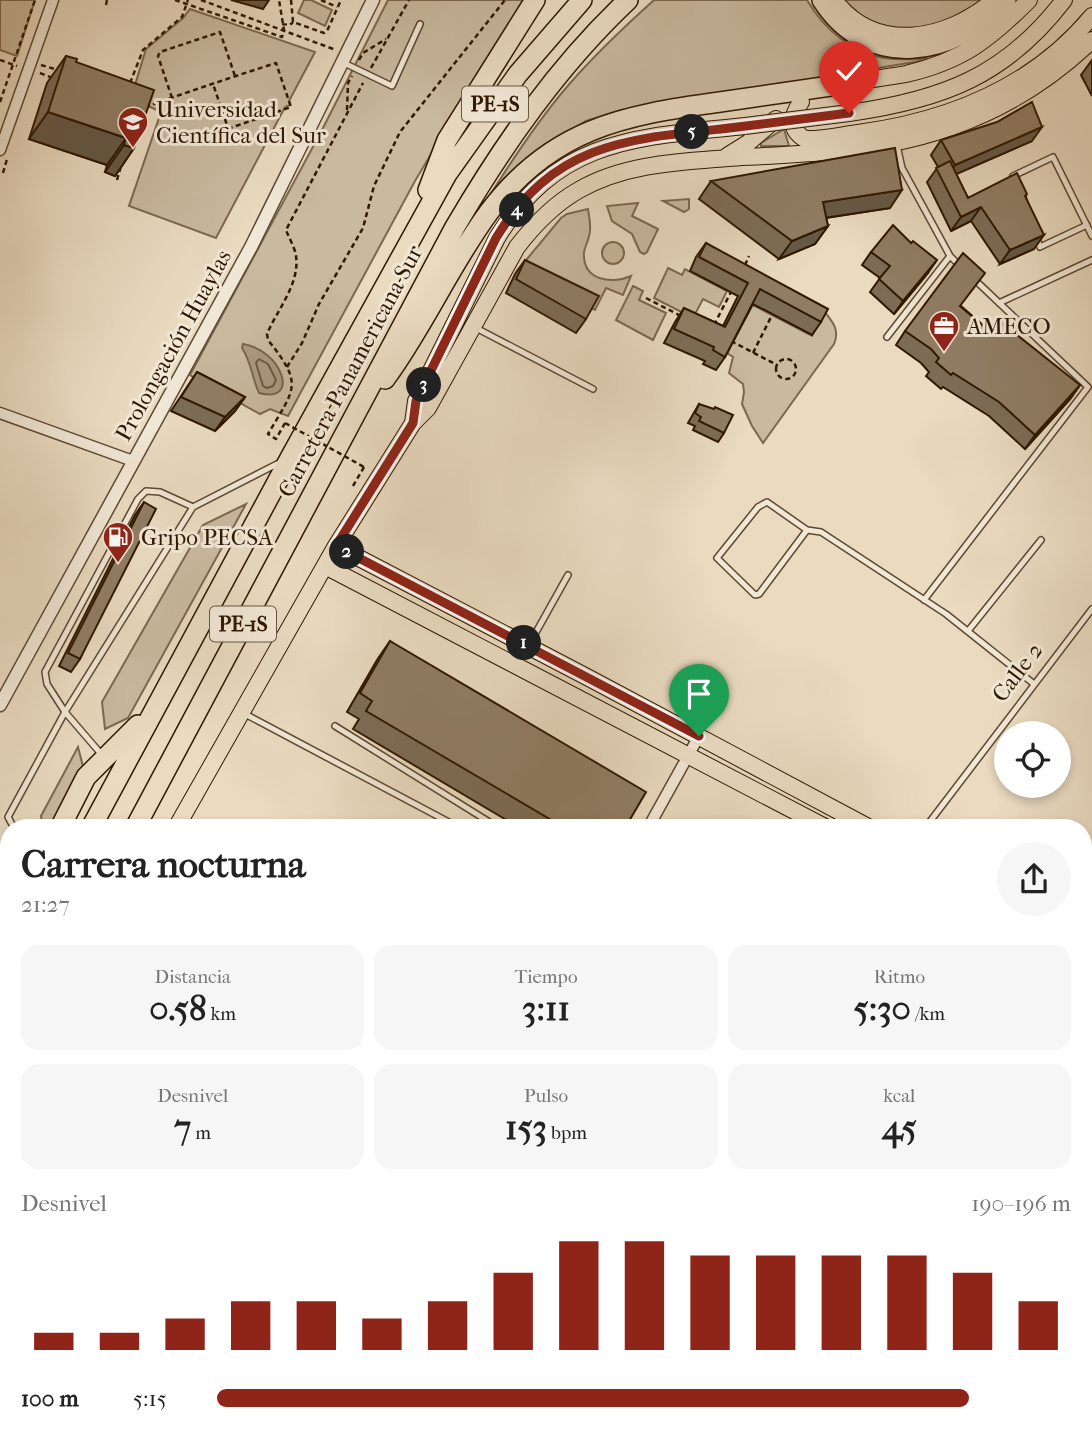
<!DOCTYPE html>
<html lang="es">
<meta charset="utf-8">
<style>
body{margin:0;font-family:"IM FELL French Canon",serif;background:#f6f6f6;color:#222;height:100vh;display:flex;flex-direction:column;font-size:26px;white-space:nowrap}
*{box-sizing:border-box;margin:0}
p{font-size:23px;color:#767676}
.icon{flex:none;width:38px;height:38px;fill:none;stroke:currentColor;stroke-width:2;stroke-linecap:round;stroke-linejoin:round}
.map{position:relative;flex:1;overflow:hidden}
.panel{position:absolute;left:0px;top:819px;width:1092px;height:621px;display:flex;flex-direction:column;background:#fff;border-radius:28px 28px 0 0;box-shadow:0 4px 10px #0003}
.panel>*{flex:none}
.tools{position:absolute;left:994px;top:721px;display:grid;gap:14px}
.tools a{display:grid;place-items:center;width:77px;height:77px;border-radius:50%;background:#fff;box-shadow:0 4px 10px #0003;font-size:35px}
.pin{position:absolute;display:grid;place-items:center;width:60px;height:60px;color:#fff;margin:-72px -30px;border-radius:50% 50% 50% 0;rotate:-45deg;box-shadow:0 0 7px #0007}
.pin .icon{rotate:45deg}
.km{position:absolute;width:35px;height:35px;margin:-18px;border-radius:50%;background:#222;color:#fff;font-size:19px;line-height:35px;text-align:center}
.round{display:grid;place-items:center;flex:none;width:74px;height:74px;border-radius:37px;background:#f6f6f6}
.head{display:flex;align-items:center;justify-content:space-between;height:119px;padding:0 21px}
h1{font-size:38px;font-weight:800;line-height:52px}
.metrics{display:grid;grid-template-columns:repeat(3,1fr);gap:10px;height:119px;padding:7px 21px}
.metrics div{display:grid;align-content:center;border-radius:18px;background:#f6f6f6;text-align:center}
.metrics b{font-size:35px;font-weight:800}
.metrics small{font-size:19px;font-weight:400}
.metrics p{font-size:19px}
.chart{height:196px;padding:14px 21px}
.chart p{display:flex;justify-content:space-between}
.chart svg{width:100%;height:126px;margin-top:7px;stroke:#8f2418;stroke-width:6}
ul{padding:0 21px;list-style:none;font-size:23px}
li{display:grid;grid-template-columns:112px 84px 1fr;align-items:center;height:52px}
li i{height:18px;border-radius:9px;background:#8f2418}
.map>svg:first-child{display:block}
</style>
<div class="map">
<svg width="1092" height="1439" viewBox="0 0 1092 1439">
<rect width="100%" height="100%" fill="#e9dac0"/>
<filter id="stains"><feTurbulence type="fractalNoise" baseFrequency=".00286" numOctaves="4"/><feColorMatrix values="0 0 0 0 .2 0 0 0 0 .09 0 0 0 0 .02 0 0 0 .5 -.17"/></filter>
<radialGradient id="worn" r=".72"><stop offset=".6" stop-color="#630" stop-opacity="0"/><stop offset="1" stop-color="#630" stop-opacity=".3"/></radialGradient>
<!-- green -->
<path fill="#c9b99f" stroke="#7c6850" stroke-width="2" d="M0 0H35L17 56 0 50Z
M304 0H311L332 10 325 26 298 13Z
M388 0H523L415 181 288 416 270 409 260 414 190 375 322 130Z
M654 0H807C824 29 850 51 883 58 899 60 917 59 933 59L621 110 586 121 546 145 485 203C510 163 536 123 566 88 593 56 623 28 654 0Z
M844 0H982L967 12 944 25 896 30 868 22Z
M190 9 315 52 289 101 290 105 285 107 216 238 129 206 161 112 131 98 146 49 183 18Z
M784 129 789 146H761V143Z
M689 199V209L684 212 663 201Z
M638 203 632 216 658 229 647 252 644 254 640 252 632 234 612 221 607 206Z
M588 209C589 217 592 228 589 236 588 242 585 246 584 252 582 280 611 285 631 276L623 295 606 288 595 310 517 271 561 218 567 214Z
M602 253a11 11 0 1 1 22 0a11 11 0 1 1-22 0Z
M668 268 682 275 685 269 727 291 719 307 703 299 693 318 654 298Z
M633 286 643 291 639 300 666 313 653 340 616 320Z
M751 304 812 336 824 311C833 322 840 330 834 344L763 443 752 426 742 404 744 392 743 384 729 373 733 357 727 353Z
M246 504 128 718 105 729 102 702 203 525Z
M78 747 84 770 55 828H43L41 816Z"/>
<!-- water -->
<path fill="#aa987f" stroke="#79654c" stroke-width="2" d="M243 344C282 350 301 404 259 393 252 378 251 361 242 348Z"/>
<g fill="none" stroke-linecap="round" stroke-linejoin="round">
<!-- shore -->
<path stroke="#6c5840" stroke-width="2" d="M259 359 268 364 276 380 273 386 267 388 263 386 256 363Z"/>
<!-- service casing -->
<g stroke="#5e4830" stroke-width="8">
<path id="service" d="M342 62 392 86 420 24
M1013 176 1053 157 1092 236
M1037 239 1040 247 1087 225
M950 256 960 266
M999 303 1092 260
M476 328 593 389
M887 337 950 256 902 168 897 145
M807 530 759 594 755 595 717 558 758 507 767 502 807 530 821 532 946 614 1034 684
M924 600 1088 387 975 280
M968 631 1041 540
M530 643 568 575
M245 714 460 828
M335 726 499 828
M102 755 65 712 193 507 281 462
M14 828 8 817 65 712 47 684 45 672 138 499 146 491 160 492 193 507
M925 828 1092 609
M0 1386 9 1390
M540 1432 545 1435
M789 1439 794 1432"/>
</g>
<!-- minor casing -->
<g stroke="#5e4830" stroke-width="13">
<path id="minor" d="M0 150 53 0
M0 413 133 461
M648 828 699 736
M1083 1328 1092 1317
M955 1432 963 1439
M282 1439 288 1432
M510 1439 515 1432
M769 1439 774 1432
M1000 1439 1005 1432"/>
</g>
<!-- tertiary casing -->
<g stroke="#5e4830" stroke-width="15">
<path id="tertiary" d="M0 705 251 247 373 0"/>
</g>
<!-- primary casing -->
<g stroke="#2f1800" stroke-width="18">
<path id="primary" d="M834 0C876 55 947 40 994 0
M842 86C863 79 885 78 906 74 962 61 989 40 1029 0
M801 102C792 115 788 129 805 139 822 140 841 135 858 133 947 121 1033 87 1092 16
M849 113C942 100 1006 76 1064 0
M727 156 748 143 776 119
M413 423 416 401 497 238C558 137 640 137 745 126
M336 546 587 677 870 828
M325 566 827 828
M176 828 336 546 413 423 428 408 517 247C534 225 554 204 579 190 624 164 678 162 728 158 781 155 835 153 887 144 965 130 1035 95 1092 40
M1083 945 1092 949
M1083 964 1092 969
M0 1156 9 1140"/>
</g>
<!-- motorway casing -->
<g stroke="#2f1800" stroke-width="22">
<path id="motorway" d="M822 0C868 72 955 57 1006 0
M428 190 447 140 535 0
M385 379C424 326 450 265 489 212 551 129 623 115 720 102 764 96 807 89 851 83
M60 828 86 777 138 725
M91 828 290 458 447 174 518 74 582 0
M135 828 455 227C503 145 558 66 628 0
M0 944 9 928
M0 998 9 981
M0 1081 9 1065"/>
</g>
<!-- path -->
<path stroke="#2f1800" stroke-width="2.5" stroke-dasharray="5 3.5" stroke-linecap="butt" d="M175 0 282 37 284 30 279 0
M201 0 336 50
M291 0 293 22 324 33 327 31 341 0
M321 0 337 7
M106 5 107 0
M282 24 290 25 293 22
M0 60 17 66
M359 60 363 53 386 39
M41 65 58 70
M371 68 409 0
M40 73 53 78
M130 83 143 50 182 17 188 0
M172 98 158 56 160 52 220 32 235 76
M0 102 35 0
M145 107C188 92 232 77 276 63L291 107 230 128 227 125 213 84
M347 110 348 83 352 76
M3 173 7 159
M117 180 121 166
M745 265 749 256
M646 298 681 316
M714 325 732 290
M731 341 777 365
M753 353 772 315
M776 369a10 10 0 1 1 20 0a10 10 0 1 1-20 0Z
M287 367 302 343 319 304 363 228 374 186 400 132 505 0
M285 423 276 439 268 434C295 388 304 385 268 340L267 334C277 310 300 284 296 256 295 248 289 238 286 230L363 83
M353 486 364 467"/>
<!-- service -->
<use href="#service" stroke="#f1e7d6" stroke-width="5"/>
<!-- minor -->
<use href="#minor" stroke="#f1e7d6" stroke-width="10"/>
<!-- tertiary -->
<use href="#tertiary" stroke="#f1e7d6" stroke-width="12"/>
<!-- primary -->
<use href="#primary" stroke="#e9dac0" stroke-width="16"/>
<!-- motorway -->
<use href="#motorway" stroke="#e9dac0" stroke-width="19"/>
<!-- primary-bridge casing -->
<g stroke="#2f1800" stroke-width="18" stroke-linecap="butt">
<path id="primary-bridge" d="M745 126 849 113"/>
</g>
<!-- path-bridge -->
<path stroke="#2f1800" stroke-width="2.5" stroke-dasharray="5 3.5" stroke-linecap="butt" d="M285 423 364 467"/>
<!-- primary-bridge -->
<use href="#primary-bridge" stroke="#e9dac0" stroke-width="16"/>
</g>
<!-- wall -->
<path fill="#7c6c56" stroke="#2f1800" stroke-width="2" d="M66 56 76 62 134 148 115 176 105 172 107 165 29 139 47 83Z
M1092 60V96L1081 75Z
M941 140 1032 141 956 174 968 198 1026 196 1034 249 1000 264 971 221 951 231 927 182 938 167 931 155Z
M711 181 890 208 826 218 828 226 815 244 779 259 699 199Z
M706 243 821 322 812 335 753 304 725 357 716 370 703 364 705 361 664 343 675 322 684 308 723 326 738 296 690 271 696 257Z
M871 252 928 273 894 314 870 292 880 278 862 265Z
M525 260 586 319 576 333 506 293 515 274Z
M961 306 993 334 1080 385 1070 399 1025 449 989 416 943 387 941 389 926 376 929 372 921 363 896 345 905 331Z
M197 372 245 397 235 411 215 431 171 411Z
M699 404 724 433 718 442 693 430 695 426 688 423Z
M144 502 80 659 71 672 59 666 135 515Z
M390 641 625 828H520L353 729 359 719 347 712 377 660Z
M9 1226V1375L0 1371V1243Z
M122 1432H254L249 1439H137Z"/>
<!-- shaded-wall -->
<path fill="#655846" stroke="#2f1800" stroke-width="2" d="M231 0H269L263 9Z
M48 112 126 138 107 165 29 139Z
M1042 127 1032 141 945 179 955 165Z
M124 145 134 148 115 176 105 172Z
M902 190 890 208 811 220 823 202Z
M981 207 971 221 951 231 961 217Z
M828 226 815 244 779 259 792 241Z
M1044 235 1034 249 1000 264 1010 250Z
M937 260 928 273 894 314 903 301Z
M1080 385 1070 399 1025 449 1035 435Z
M245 397 235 411 215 431 225 417Z"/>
<!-- building -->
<path fill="#907d64" stroke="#2f1800" stroke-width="2" d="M66 56 77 59 76 62 154 90 134 148 124 145 126 138 48 112Z
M1032 102 1042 127 955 165 941 140 997 122Z
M895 148 902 190 823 202 828 226 792 241 711 181Z
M950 161 968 198 1017 173 1027 194 1025 196 1044 235 1010 250 981 207 961 217 936 168Z
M893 225 911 243 913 241 937 260 903 301 879 279 890 266 871 252Z
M706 243 828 309 821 322 760 289 725 357 713 350 714 347 674 329 684 308 725 327 748 283 699 257Z
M963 253 985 273 960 306 993 334 1002 323 1080 385 1035 435 999 402 953 373 951 375 936 362 939 358 931 349 905 331Z
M525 260 599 296 586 319 516 279Z
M197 372 245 397 225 417 181 397Z
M699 404 714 409 715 407 733 415 724 433 699 421 701 417 695 413Z
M144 502 156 509 80 659 68 653Z
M390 641 646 792 625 828H565L366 711 372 701 360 693Z
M9 1228V1369L0 1365V1245Z
M0 1429 19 1439H0Z
M134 1432H254L249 1439H150Z"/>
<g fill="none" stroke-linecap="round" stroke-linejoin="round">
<!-- route casing -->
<g stroke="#fff" stroke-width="14">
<path id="route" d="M699 736 336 546 413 423 416 401 496 238C553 145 623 139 721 129 764 124 807 118 849 113"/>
</g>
<!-- route -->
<use href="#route" stroke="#8f2418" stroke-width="9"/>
</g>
<!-- icons -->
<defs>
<g id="university-pin" transform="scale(1.575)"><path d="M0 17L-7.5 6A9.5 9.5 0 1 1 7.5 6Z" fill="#8f2418" stroke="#f1e7d6"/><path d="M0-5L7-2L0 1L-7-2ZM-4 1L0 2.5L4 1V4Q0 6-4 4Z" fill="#fff"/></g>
<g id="office-pin" transform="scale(1.575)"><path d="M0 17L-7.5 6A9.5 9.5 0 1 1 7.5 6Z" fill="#8f2418" stroke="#f1e7d6"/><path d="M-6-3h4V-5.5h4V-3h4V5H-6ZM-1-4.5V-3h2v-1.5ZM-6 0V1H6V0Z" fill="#fff"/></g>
<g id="fuel-pin" transform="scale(1.575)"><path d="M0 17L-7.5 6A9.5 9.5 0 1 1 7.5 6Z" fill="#8f2418" stroke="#f1e7d6"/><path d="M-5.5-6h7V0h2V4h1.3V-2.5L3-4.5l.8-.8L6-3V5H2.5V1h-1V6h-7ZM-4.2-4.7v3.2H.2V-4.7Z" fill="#fff"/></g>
</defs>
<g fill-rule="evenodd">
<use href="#university-pin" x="133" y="122"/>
<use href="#office-pin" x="944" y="326"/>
<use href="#fuel-pin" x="118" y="537"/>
</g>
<g text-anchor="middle" stroke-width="6" stroke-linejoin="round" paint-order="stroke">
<!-- shield labels -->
<g fill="#f1e7d6" stroke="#695640" stroke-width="2">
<rect x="462" y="86.5" width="66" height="35" rx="5"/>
<rect x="210" y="606.5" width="66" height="35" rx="5"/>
</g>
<g font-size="21" font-weight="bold" fill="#2f1800">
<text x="495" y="111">PE-1S</text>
<text x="243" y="631">PE-1S</text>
</g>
<!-- poi labels -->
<g font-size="23" fill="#2f1800" stroke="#f1e7d6" text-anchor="start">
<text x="156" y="117">Universidad<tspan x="156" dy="26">Científica del Sur</tspan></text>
<text x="967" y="334">AMECO</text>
<text x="141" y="545">Gripo PECSA</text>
</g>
<!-- street labels -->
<g font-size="23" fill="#2f1800" stroke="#f1e7d6">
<text transform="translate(173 345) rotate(-61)" y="8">Prolongación Huaylas</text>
<text transform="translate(350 371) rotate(-62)" y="8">Carretera Panamericana Sur</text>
<text transform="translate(1017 672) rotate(-53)" y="8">Calle 2</text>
</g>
</g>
<rect width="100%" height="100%" filter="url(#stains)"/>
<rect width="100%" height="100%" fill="url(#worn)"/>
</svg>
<div class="tools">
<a><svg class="icon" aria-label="locate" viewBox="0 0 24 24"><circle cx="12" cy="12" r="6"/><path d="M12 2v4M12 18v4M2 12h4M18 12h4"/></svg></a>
</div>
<div class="pin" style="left:699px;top:736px;background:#1e9e55"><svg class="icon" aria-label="arrive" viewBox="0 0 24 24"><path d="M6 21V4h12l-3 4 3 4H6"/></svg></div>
<div class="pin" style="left:849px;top:113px;background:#d93025"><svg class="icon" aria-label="check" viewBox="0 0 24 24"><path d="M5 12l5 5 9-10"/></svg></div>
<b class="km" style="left:524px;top:643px">1</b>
<b class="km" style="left:347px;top:552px">2</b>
<b class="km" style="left:424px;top:385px">3</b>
<b class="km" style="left:517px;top:210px">4</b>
<b class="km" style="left:692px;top:132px">5</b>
<section class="panel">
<div class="head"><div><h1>Carrera nocturna</h1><p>21:27</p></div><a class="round"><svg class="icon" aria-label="share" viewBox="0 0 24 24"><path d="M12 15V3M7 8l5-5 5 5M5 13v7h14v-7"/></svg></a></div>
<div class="metrics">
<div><p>Distancia</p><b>0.58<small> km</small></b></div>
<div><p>Tiempo</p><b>3:11</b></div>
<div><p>Ritmo</p><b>5:30<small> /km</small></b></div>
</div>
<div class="metrics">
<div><p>Desnivel</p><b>7<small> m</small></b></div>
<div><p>Pulso</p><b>153<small> bpm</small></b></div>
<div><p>kcal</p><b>45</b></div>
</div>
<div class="chart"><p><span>Desnivel</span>190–196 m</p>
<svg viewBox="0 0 160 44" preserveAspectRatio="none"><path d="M5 44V38M15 44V38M25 44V33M35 44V27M45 44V27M55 44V33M65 44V27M75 44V17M85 44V6M95 44V6M105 44V11M115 44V11M125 44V11M135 44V11M145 44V17M155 44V27"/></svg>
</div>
<ul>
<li><b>100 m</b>5:15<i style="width:88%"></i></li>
</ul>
</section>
</div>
